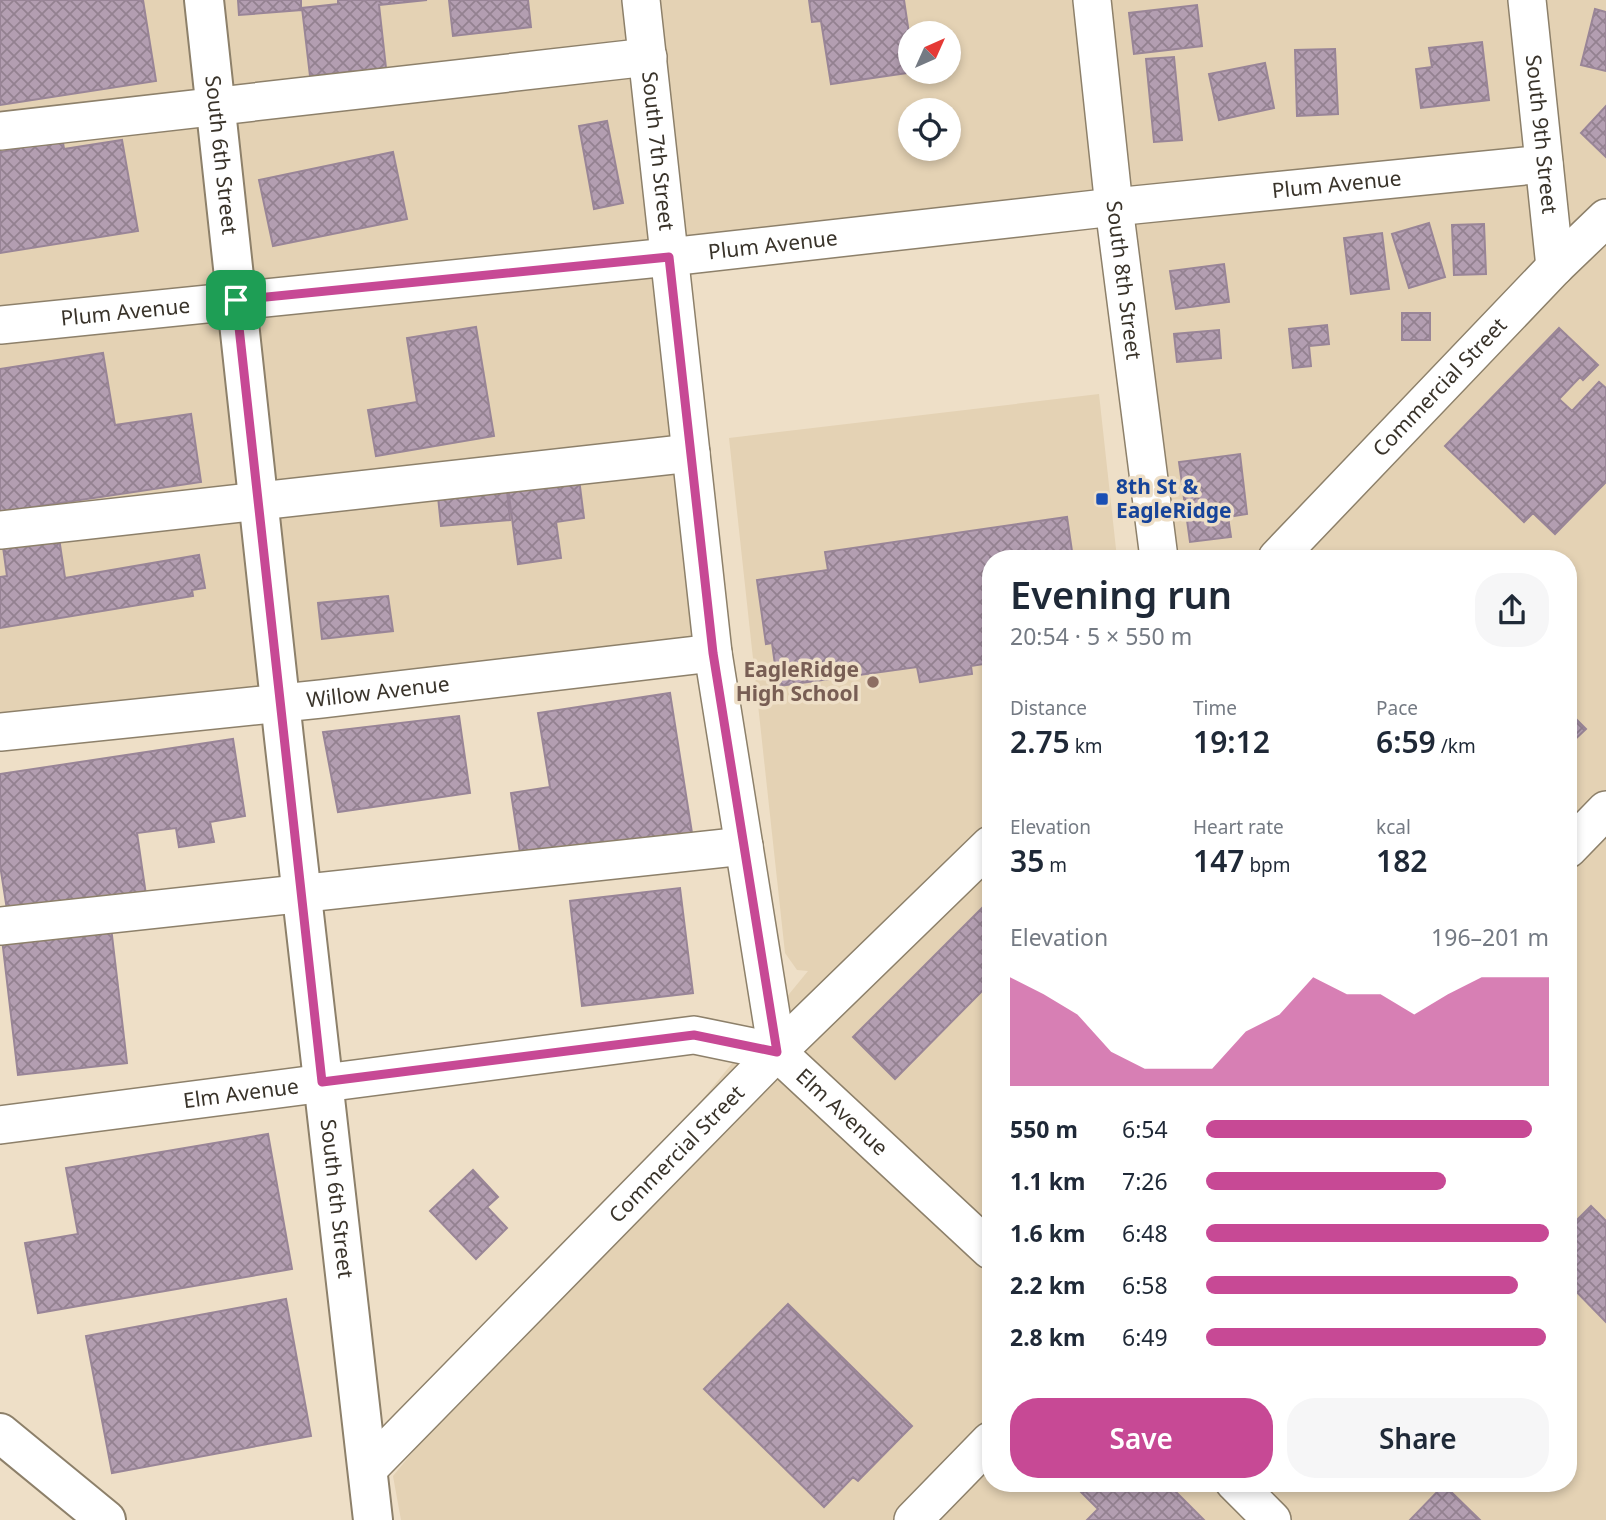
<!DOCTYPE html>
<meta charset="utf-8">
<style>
body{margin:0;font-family:"Noto Sans",sans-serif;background:#f6f6f7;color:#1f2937;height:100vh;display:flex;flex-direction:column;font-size:26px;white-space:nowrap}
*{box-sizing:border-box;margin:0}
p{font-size:23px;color:#747a83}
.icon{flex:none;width:38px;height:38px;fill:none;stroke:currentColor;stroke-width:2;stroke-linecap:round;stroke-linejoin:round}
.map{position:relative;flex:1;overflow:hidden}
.side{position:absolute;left:982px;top:550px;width:595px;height:942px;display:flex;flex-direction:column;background:#fff;border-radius:28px;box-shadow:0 4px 10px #0003}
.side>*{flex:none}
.needle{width:46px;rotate:45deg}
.buttons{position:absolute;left:898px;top:21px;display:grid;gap:14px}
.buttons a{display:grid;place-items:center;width:63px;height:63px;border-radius:50%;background:#fff;box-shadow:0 4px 10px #0003;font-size:35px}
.pin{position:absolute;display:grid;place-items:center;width:60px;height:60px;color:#fff;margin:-30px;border-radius:14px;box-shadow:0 4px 10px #0006}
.round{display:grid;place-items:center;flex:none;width:74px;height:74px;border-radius:28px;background:#f6f6f7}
.headline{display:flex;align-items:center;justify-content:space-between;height:119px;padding:0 28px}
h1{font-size:38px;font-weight:600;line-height:52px}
.metrics{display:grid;grid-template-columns:repeat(3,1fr);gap:10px;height:119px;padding:7px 28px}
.metrics div{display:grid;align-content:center}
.metrics b{font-size:30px;font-weight:600}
.metrics small{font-size:19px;font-weight:400}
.metrics p{font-size:19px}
.chart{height:196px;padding:14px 28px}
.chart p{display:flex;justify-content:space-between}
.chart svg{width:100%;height:126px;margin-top:7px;fill:#c74995;opacity:.7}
.cta{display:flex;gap:14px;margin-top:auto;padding:14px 28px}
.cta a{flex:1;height:80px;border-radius:28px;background:#c74995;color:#fff;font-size:28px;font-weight:600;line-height:80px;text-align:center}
.cta a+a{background:#f6f6f7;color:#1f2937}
ul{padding:0 28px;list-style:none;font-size:23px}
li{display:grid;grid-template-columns:112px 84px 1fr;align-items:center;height:52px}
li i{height:18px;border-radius:9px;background:#c74995}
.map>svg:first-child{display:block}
</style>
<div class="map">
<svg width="1606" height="1520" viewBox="0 0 1606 1520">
<defs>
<pattern id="building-cross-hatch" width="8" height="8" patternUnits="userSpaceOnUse" patternTransform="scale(1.75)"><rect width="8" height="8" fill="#b39eb1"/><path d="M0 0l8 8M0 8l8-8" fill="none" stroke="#938190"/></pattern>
</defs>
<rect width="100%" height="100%" fill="#eedfc7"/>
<!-- built -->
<path fill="#e4d2b4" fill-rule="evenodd" d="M0 0H1606V217L1277 558H1159L1114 207 669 257 713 653 0 730ZM910 33H948V72H910ZM910 110H948V149H910Z
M1606 225V1520H401L393 1476 808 971 797 970 785 953 729 438 1099 394 1117 558H990V1482H1568V558H1280Z"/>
<!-- building -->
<path fill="url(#building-cross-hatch)" stroke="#998597" stroke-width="2" d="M0 0H143L156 81 0 105Z
M238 0H301V10L239 15Z
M338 0H427L379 5 386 68 310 76 302 8 338 4Z
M449 0H528L531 27 453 36Z
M809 0H904L910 40V72H914L831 84 821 21 812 22Z
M1197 5 1202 46 1134 54 1129 13Z
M1595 9 1606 12V71L1581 65Z
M1482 42 1489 100 1421 108 1416 69 1432 67 1429 48Z
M1335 49 1338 114 1297 116 1295 50Z
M1174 57 1182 140 1154 142 1146 59Z
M1265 63 1274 108 1219 120 1209 74Z
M1606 106V157L1581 133Z
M607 121 623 203 594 209 579 126Z
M61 130 64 149 122 140 138 231 0 253V152L18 149 16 137Z
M393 152 407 219 273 246 259 180Z
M1429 223 1445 277 1409 288 1392 234Z
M1484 224 1486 274 1454 275 1452 225Z
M1382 233 1389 289 1351 294 1344 238Z
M1224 264 1229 302 1176 309 1170 271Z
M1402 313H1430V340H1402Z
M1327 325 1329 344 1309 346 1311 366 1293 368 1289 329Z
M476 327 494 436 376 456 368 410 417 402 407 338Z
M1559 328 1598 365 1583 380 1580 377 1559 399 1572 411 1599 382 1606 388V482L1555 534 1533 513 1524 522 1445 446Z
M1219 330 1221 358 1177 362 1174 334Z
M103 353 115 425 191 414 201 482 0 512V369Z
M1240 454 1247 514 1228 517 1231 537 1190 542 1179 462Z
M578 471 584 518 556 522 561 558 518 564 507 480Z
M506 481 510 520 441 526 437 487Z
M1067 517 1073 558H990V663L971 666 972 674 920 682 917 667 778 686 772 643 766 644 757 580 828 570 825 552Z
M59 538 65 578 199 555 205 588 192 590 193 596 0 628V577L7 576 3 547Z
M388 596 393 631 322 639 318 603Z
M670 693 692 833 521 859 511 793 550 787 538 713Z
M1568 711 1586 729 1568 746Z
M459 716 470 793 338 812 323 732Z
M233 739 245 816 210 822 214 842 179 847 176 828 137 833 146 895 8 916 0 865V774Z
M680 888 693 993 582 1006 570 901Z
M984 906 990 913V994L985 988 895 1079 853 1037Z
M111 927 127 1063 18 1075 2 939Z
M268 1134 292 1269 38 1313 25 1243 78 1234 66 1168Z
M473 1170 498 1197 487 1207 507 1228 476 1259 430 1211Z
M1591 1206 1606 1221V1322L1568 1283V1229Z
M286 1299 311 1436 112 1473 86 1336Z
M788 1304 912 1426 858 1481 853 1477 824 1507 704 1389Z
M1071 1482H1166L1204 1520H1087L1098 1509Z
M1444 1485 1480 1520H1410Z"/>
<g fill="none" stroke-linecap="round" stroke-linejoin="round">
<!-- minor casing -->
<g stroke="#8d806a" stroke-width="40">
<g id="minor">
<path id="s1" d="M641 0 713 653 777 1052"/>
<path id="s2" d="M1092 0 1114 207 1159 558"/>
<path id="s3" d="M1527 0 1555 267"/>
<path d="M0 131 648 57"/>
<path id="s4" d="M0 325 669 257 1114 207 1544 164"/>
<path d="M0 530 691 453"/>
<path id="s5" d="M1277 558 1555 267 1606 218"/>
<path id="s6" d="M0 732 321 699 713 653"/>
<path d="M1568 849 1606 810"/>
<path d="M0 926 744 846"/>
<path id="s7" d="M0 1125 694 1035 777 1052 990 1250"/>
<path id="s8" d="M368 1469 777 1052 990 845"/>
<path d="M1234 1482 1272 1520"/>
<path d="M913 1520 990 1441"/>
</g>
</g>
<!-- major casing -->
<g stroke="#8d806a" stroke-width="42">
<g id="major">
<path id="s9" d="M204 0 284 738 373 1520"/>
<path d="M0 1433 106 1520"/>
</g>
</g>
<!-- minor -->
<use href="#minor" stroke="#fff" stroke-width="37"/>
<!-- major -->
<use href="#major" stroke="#fff" stroke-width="38"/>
</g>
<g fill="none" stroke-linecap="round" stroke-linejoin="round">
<!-- route casing -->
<g stroke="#fff" stroke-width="14">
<path id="route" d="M669 257 713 653 777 1052 694 1035 322 1082 236 300Z"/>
</g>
<!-- route -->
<use href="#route" stroke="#c74995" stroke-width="9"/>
</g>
<!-- markers -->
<rect fill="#1a4fb4" stroke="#eedfc7" stroke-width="2.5" x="1095" y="492" width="14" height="14" rx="3.5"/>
<circle fill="#8d6e63" stroke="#eedfc7" stroke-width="2.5" cx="873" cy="682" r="7"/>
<g text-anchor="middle" stroke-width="7" stroke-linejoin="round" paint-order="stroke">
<!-- street labels -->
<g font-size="21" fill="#39332a" stroke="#eedfc7">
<text dy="7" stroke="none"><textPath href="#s3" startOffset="135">South 9th Street</textPath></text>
<text dy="7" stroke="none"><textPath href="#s1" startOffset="152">South 7th Street</textPath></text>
<text dy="7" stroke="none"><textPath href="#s9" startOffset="156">South 6th Street</textPath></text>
<text dy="7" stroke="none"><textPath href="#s4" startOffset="1344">Plum Avenue</textPath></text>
<text dy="7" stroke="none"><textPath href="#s4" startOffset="777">Plum Avenue</textPath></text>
<text dy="7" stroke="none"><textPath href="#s2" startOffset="282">South 8th Street</textPath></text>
<text dy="7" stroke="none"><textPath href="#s4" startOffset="126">Plum Avenue</textPath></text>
<text dy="7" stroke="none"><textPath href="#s5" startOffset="236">Commercial Street</textPath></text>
<text dy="7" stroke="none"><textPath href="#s6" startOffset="380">Willow Avenue</textPath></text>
<text dy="7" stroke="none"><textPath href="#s7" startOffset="243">Elm Avenue</textPath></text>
<text dy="7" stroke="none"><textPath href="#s7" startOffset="873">Elm Avenue</textPath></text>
<text dy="7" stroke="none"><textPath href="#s8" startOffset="441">Commercial Street</textPath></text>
<text dy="7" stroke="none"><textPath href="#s9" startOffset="1206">South 6th Street</textPath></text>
</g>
<!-- transit labels -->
<g font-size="21" font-weight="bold" fill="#164399" stroke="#eedfc7" text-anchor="start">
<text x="1116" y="494">8th St &amp;<tspan x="1116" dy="24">EagleRidge</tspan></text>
</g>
<!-- education labels -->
<g font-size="21" font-weight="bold" fill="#785e54" stroke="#eedfc7" text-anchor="end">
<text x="859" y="677">EagleRidge<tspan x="859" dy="24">High School</tspan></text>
</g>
</g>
</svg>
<div class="buttons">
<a><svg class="needle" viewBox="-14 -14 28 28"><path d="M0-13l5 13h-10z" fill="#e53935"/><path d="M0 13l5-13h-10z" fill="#747a83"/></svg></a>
<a><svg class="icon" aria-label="locate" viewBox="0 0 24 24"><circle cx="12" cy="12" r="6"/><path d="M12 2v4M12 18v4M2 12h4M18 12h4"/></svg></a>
</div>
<div class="pin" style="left:236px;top:300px;background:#1e9e55"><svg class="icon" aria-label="arrive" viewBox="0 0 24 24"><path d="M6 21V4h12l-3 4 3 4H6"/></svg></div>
<section class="side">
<div class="headline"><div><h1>Evening run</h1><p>20:54 · 5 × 550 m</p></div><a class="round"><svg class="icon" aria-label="share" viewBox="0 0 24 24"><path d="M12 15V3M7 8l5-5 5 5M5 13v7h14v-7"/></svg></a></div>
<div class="metrics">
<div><p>Distance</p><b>2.75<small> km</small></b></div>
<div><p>Time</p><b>19:12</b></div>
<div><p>Pace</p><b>6:59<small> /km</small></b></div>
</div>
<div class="metrics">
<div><p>Elevation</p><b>35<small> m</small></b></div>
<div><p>Heart rate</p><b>147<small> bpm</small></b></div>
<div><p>kcal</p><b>182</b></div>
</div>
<div class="chart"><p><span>Elevation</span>196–201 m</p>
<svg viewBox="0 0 160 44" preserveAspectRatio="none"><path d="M0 44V6L10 12L20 19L30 32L40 38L50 38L60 38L70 25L80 19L90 6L100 12L110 12L120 19L130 12L140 6L150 6L160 6V44z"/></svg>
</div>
<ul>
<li><b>550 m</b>6:54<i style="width:95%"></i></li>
<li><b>1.1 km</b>7:26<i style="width:70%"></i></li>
<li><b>1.6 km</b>6:48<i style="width:100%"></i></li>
<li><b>2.2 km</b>6:58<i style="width:91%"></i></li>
<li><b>2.8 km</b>6:49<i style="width:99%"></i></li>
</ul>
<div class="cta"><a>Save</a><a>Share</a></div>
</section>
</div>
